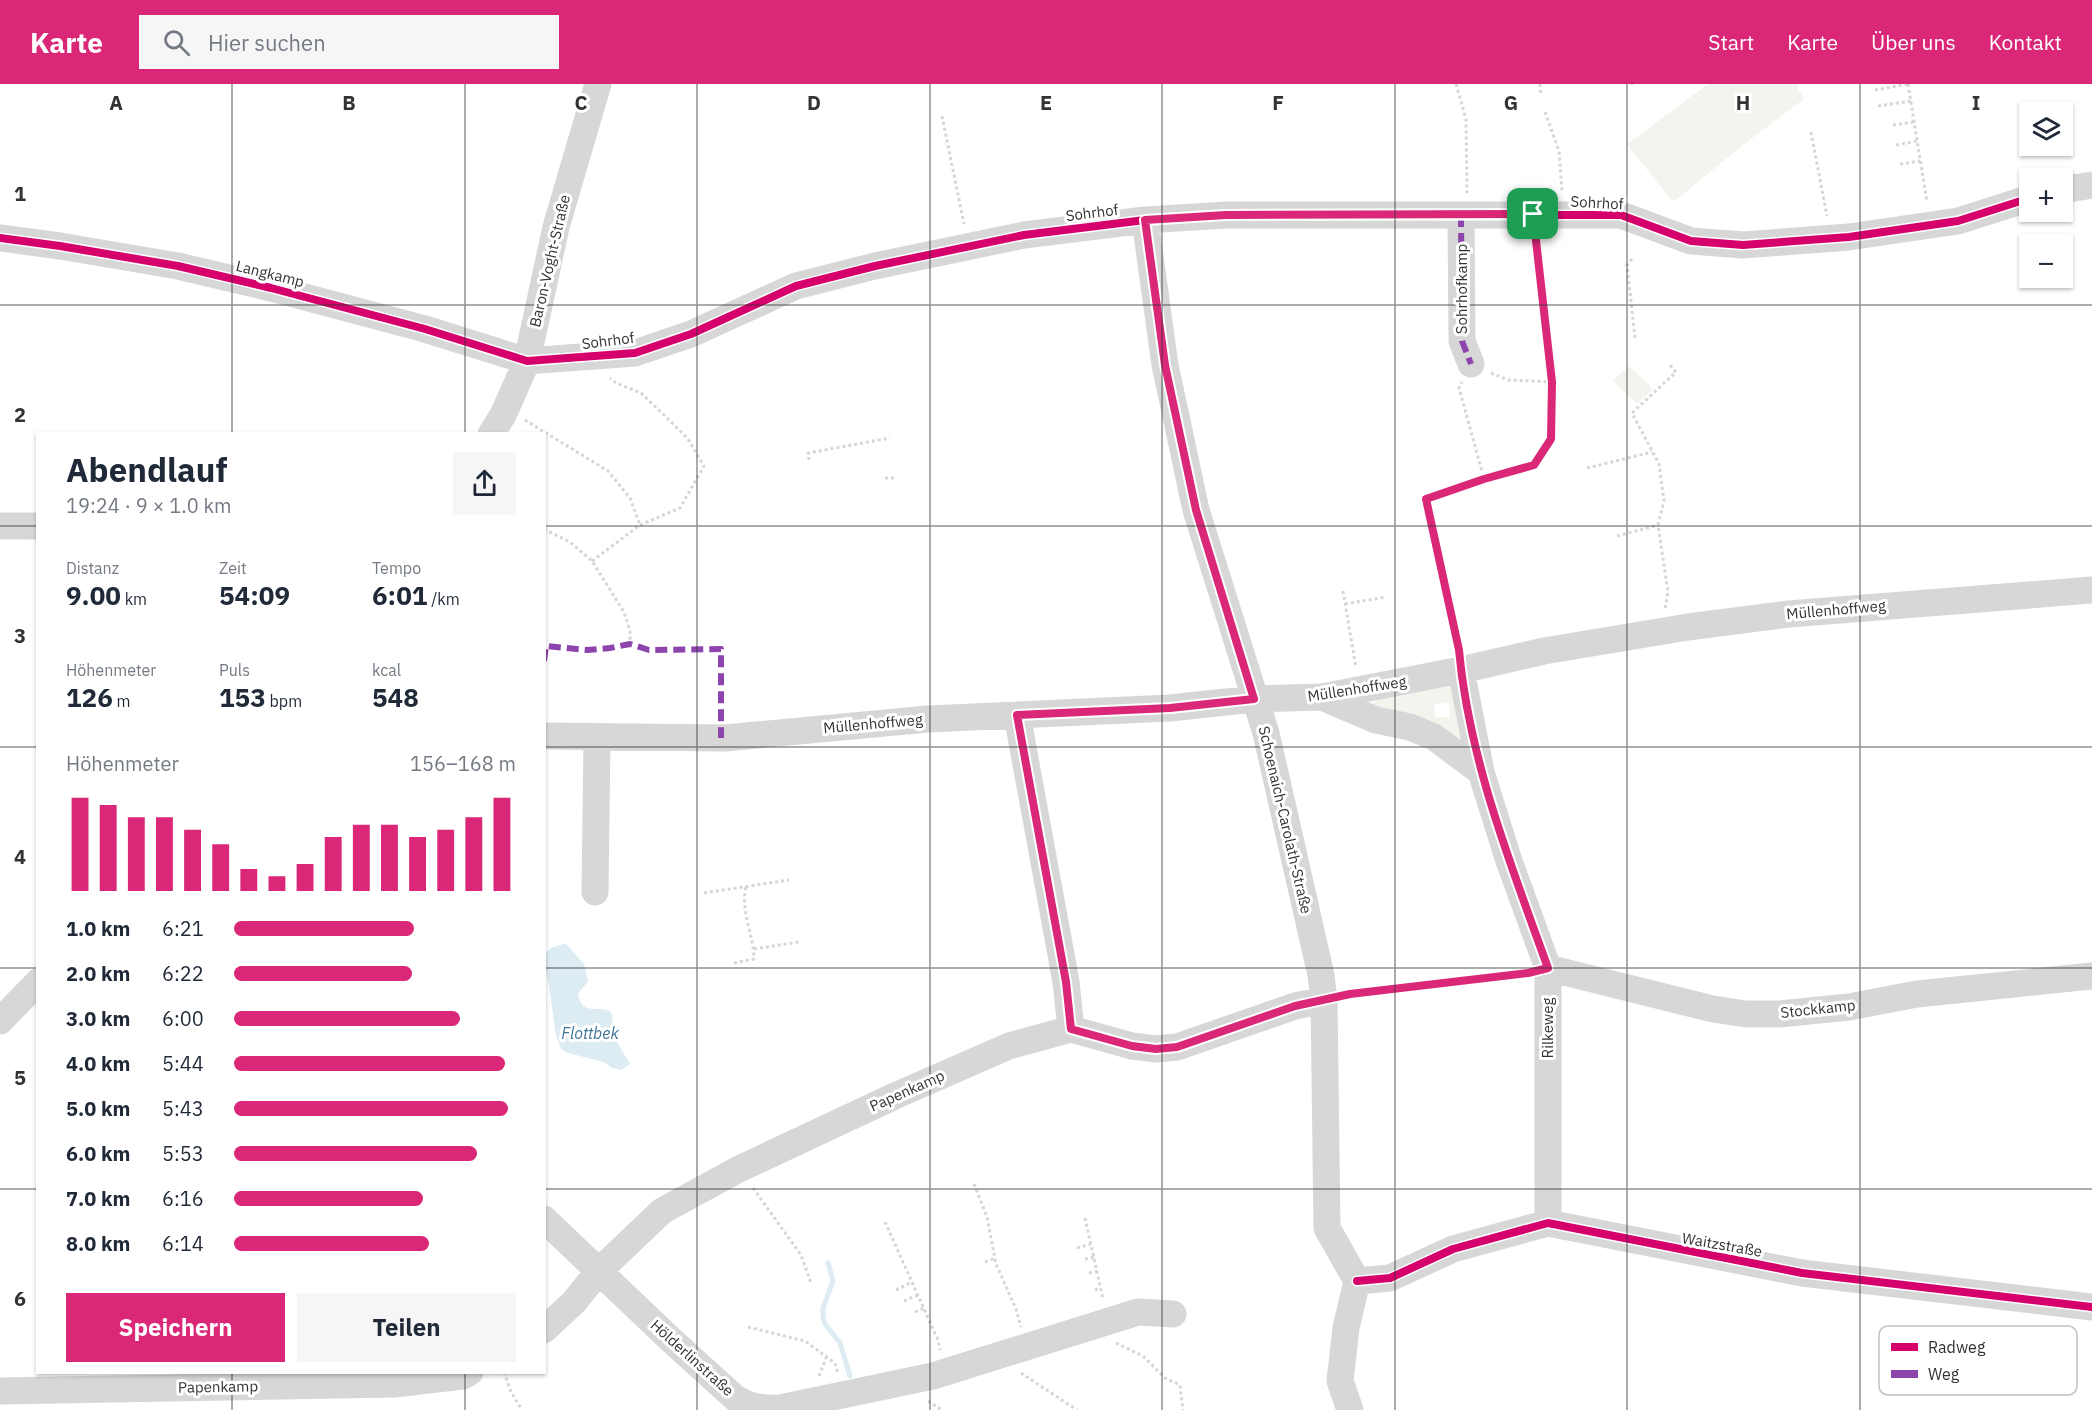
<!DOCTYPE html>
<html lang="de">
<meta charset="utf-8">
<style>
body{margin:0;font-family:"IBM Plex Sans",sans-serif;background:#f6f6f7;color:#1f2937;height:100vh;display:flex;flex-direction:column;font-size:22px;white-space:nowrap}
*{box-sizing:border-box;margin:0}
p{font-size:20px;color:#747a83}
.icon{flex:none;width:33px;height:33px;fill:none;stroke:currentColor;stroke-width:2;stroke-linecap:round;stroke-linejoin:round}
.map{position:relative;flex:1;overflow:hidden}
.details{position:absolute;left:36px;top:348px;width:510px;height:942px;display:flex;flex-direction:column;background:#fff;border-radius:0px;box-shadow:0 2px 4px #0004}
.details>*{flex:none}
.fabs{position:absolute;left:2019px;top:18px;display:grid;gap:12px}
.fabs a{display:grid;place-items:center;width:54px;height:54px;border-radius:0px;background:#fff;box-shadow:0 2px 4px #0004;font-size:30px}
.pin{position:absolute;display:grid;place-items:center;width:51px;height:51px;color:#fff;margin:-26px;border-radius:12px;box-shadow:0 3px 9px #0006}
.round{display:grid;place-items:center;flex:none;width:63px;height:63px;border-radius:0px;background:#f6f6f7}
.summary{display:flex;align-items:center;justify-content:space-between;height:102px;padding:0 30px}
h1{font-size:33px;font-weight:800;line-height:45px}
.metrics{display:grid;grid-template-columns:repeat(3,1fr);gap:9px;height:102px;padding:6px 30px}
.metrics div{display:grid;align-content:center}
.metrics b{font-size:26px;font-weight:800}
.metrics small{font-size:16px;font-weight:400}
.metrics p{font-size:16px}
.chart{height:168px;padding:12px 30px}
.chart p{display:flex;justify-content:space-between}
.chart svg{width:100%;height:108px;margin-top:6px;stroke:#db2777;stroke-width:6}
.primary-button{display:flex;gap:12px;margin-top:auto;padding:12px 30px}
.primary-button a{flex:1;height:69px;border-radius:0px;background:#db2777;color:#fff;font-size:24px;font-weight:800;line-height:69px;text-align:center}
.primary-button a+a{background:#f6f6f7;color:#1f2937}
ul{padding:0 30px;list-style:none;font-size:20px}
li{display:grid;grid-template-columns:96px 72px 1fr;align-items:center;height:45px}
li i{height:15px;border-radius:8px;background:#db2777}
header{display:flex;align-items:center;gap:36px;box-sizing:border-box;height:84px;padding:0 30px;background:#db2777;color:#fff}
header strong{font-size:28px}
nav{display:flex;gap:33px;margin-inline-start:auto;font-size:21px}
.search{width:420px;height:54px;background:#f6f6f7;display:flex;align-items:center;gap:15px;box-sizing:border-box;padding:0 21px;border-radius:0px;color:#747a83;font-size:22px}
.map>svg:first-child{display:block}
</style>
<header>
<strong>Karte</strong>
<div class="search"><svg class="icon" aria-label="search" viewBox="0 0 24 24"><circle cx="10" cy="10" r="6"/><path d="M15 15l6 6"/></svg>Hier suchen</div>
<nav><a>Start</a><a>Karte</a><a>Über uns</a><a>Kontakt</a></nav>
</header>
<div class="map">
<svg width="2092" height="1326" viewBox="0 0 2092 1326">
<rect width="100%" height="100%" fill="#fff"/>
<!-- green -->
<path fill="#f1f5ed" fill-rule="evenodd" d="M1708 0H1800L1797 3 1804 15 1739 64 1676 116H1671L1627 60Z
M1629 282 1653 305 1637 320 1613 297Z
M1449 603 1456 606 1467 662 1371 621C1382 607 1430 605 1449 603ZM1449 619 1450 633H1435L1434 620Z"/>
<!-- water -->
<path fill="#ddebf3" d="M563 860H566L584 880 588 897 578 910C583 933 596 920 611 928L617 958 630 980 621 986 612 984 604 978 568 969 561 965 556 952 549 901 545 884 544 871 551 864Z"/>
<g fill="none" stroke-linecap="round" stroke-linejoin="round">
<!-- stream -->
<path stroke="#ddebf3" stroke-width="5" d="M828 1179 833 1197 823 1224V1233L825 1240 840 1259 850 1292"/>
<!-- path -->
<path stroke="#d6d6d6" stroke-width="3" stroke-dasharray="3 3" stroke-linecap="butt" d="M1456 0 1466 35 1467 109
M1540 0 1541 12
M1632 0V1
M1908 0 1927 118
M1875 6 1908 0
M1878 22 1911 17
M1545 28 1559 67 1562 108
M942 32 964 140
M1893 41 1914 38
M1811 48 1827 132
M1896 61 1917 57
M1900 80 1920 77
M1632 175 1627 181 1635 254
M1491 289 1508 296 1552 298 1535 152
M525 336 608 387 630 414 640 441
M809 376 808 369 890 354
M1587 384 1652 368
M885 394H895
M1484 395 1534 381 1551 355 1552 299
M544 445 570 458 592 477 624 528 630 547V560
M1617 452 1658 441
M592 477 640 441 680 424 704 382 688 355 664 331 641 309 616 299 610 294
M1343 507 1356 584
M1345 520 1386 513
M1665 524 1668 508 1658 441 1664 417 1659 380 1632 329 1676 288 1670 281
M1458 563 1426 415 1484 395 1459 304 1462 298
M704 809 789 796
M754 865 799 858
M734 879 754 875C754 851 740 827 746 802
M1347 910 1525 890
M974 1100 987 1133 996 1180 1016 1225 1021 1243
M753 1104 801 1171 811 1199
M1085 1134 1103 1215
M885 1138 938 1256 940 1266
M1077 1164 1091 1160
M1085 1175 1094 1173
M985 1178 995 1174
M1089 1189 1097 1187
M896 1206 912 1198
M1095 1206 1100 1204
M904 1217 918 1211
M915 1228 924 1224
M748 1243 805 1257 835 1279 838 1289
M1116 1259 1143 1272 1165 1294 1180 1301 1183 1326
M504 1288 511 1308 522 1326
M1021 1289 1077 1326
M819 1292 826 1274
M928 1317 942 1326"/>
<!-- minor -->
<path stroke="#d7d7d7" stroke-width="27" d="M2062 106 2092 101
M1461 131 1462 257 1471 280
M1145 136 1165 281 1196 426 1266 649 1321 891 1324 916 1327 1144 1357 1197
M0 154 60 162 178 182 271 204 425 245 527 277 635 269 691 250 796 202 875 182 1024 151 1145 136 1226 131H1621L1691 157 1743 161 1849 153 1958 137 2030 114
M491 350 503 331 527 277 556 143 598 0
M0 442H38
M1461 586 1481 688 1509 777 1548 884V1139
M1322 613 1376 636 1410 643 1434 653 1481 688
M1017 631 1066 898 1071 945
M544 652 725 654 928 635 1170 624 1254 615 1322 613 1461 586 1544 567 1688 543 1789 530 2092 506
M595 808 597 654
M1548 884 1713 925 1746 930H1779L1849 923 1917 910 2092 892
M0 937 38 898
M544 1135 670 1255 734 1313C749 1323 762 1325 780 1324L933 1292 1138 1228 1173 1230
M1357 1197 1390 1194 1453 1165 1548 1139 1802 1189 2092 1223
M544 1246 574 1218 599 1187 662 1127 739 1085 897 1011 1009 962 1071 945 1132 962 1156 965 1177 963 1295 922 1324 916
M0 1307 394 1300 463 1292 470 1288
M1350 1326 1340 1297 1346 1244 1357 1197"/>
<!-- quiet -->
<path stroke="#8e44ad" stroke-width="6" stroke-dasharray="12 6" stroke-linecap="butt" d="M1461 131 1462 257 1471 280
M544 577 546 562 587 566 610 564 630 560 649 566 721 565V654"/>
<!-- cycleway casing -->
<g stroke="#fff" stroke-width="11">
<path id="cycleway" d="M0 154 60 162 178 182 271 204 425 245 527 277 635 269 691 250 796 202 875 182 1024 151 1145 136 1226 131H1621L1691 157 1743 161 1849 153 1958 137 2030 114
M1357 1197 1390 1194 1453 1165 1548 1139 1802 1189 2092 1223"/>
</g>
<!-- cycleway -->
<use href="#cycleway" stroke="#d6006c" stroke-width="8"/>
</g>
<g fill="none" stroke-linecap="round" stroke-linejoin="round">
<!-- route casing -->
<g stroke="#fff" stroke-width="12">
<path id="route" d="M1533 130 1552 298 1551 355 1534 381 1484 395 1426 415 1459 566C1469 676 1511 781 1548 884L1528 889 1350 910 1295 922 1177 963 1156 965 1132 962 1071 945 1066 898 1017 631 1170 624 1254 615 1196 426 1165 281 1145 136 1226 131Z"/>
</g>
<!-- route -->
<use href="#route" stroke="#db2777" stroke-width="8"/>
</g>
<!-- grid -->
<path fill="none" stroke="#333" stroke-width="1.5" stroke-opacity="0.55" d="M232 0V350M465 0V350M697 0V1326M930 0V1326M1162 0V1326M1395 0V1326M1627 0V1326M1860 0V1326M0 221H2092M0 442H38M544 442H2092M0 663H38M544 663H2092M0 884H38M544 884H2092M0 1105H38M544 1105H2092M232 1288V1326M465 1288V1326"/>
<g text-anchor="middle" stroke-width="6" stroke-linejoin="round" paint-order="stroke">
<!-- street labels -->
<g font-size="15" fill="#333" stroke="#fff">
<text transform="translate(1597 119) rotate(3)" y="5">Sohrhof</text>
<text transform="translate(1092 129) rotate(-7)" y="5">Sohrhof</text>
<text transform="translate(550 177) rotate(-77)" y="5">Baron-Voght-Straße</text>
<text transform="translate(270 190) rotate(14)" y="5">Langkamp</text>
<text transform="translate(1462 205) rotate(-90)" y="5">Sohrhofkamp</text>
<text transform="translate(608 257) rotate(-7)" y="5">Sohrhof</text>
<text transform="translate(1836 526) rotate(-5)" y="5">Müllenhoffweg</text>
<text transform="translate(1357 605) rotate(-9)" y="5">Müllenhoffweg</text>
<text transform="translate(873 640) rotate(-5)" y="5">Müllenhoffweg</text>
<text transform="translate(1285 736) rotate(77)" y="5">Schoenaich-Carolath-Straße</text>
<text transform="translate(1818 925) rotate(-6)" y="5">Stockkamp</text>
<text transform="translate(1548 944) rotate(-90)" y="5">Rilkeweg</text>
<text transform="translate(907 1007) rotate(-24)" y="5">Papenkamp</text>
<text transform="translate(1722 1161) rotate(10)" y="5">Waitzstraße</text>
<text transform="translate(692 1274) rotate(42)" y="5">Hölderlinstraße</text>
<text transform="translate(218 1303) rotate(-1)" y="5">Papenkamp</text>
</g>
<!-- water labels -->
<g font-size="16" font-style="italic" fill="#3f7597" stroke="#fff">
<text x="590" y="955">Flottbek</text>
</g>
</g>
<!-- legend -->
<rect x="1879" y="1242" width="198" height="69" rx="9" fill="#fff" stroke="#c2c2c2" stroke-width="1.5"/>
<rect x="1891" y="1259" width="27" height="8" fill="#d6006c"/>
<rect x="1891" y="1286" width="27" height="8" fill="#8e44ad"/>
<g font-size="16" fill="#333">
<text x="1928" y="1269">Radweg</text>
<text x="1928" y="1296">Weg</text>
</g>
<g font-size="20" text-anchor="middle" font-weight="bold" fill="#333" stroke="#fff" stroke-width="6" stroke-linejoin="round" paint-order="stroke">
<text x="116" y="26">A</text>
<text x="349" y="26">B</text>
<text x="581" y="26">C</text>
<text x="814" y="26">D</text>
<text x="1046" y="26">E</text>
<text x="1278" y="26">F</text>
<text x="1511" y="26">G</text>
<text x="1743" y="26">H</text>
<text x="1976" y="26">I</text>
<text x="20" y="117">1</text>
<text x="20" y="338">2</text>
<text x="20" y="559">3</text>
<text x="20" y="780">4</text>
<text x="20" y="1001">5</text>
<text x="20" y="1222">6</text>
</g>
</svg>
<div class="fabs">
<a><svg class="icon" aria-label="layers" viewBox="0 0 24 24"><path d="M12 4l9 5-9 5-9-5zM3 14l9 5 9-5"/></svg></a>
<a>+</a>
<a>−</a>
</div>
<div class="pin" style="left:1533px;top:130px;background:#1e9e55"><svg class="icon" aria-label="arrive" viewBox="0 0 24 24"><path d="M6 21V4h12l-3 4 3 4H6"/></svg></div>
<section class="details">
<div class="summary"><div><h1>Abendlauf</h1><p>19:24 · 9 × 1.0 km</p></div><a class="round"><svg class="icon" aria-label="share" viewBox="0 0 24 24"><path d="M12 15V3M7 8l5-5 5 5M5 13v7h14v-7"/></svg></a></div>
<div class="metrics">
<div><p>Distanz</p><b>9.00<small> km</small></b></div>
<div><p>Zeit</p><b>54:09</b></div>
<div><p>Tempo</p><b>6:01<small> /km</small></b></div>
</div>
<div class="metrics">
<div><p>Höhenmeter</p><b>126<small> m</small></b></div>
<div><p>Puls</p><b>153<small> bpm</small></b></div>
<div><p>kcal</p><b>548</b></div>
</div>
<div class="chart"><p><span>Höhenmeter</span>156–168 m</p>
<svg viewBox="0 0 160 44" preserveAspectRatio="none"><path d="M5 44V6M15 44V9M25 44V14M35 44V14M45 44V19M55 44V25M65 44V35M75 44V38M85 44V33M95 44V22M105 44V17M115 44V17M125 44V22M135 44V19M145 44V14M155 44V6"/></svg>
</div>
<ul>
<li><b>1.0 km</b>6:21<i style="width:64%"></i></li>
<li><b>2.0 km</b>6:22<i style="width:63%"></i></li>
<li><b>3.0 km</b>6:00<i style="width:80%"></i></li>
<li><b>4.0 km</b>5:44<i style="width:96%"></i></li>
<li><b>5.0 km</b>5:43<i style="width:97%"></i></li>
<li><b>6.0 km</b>5:53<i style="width:86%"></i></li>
<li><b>7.0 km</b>6:16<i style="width:67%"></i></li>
<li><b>8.0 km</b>6:14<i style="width:69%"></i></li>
</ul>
<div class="primary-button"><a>Speichern</a><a>Teilen</a></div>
</section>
</div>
